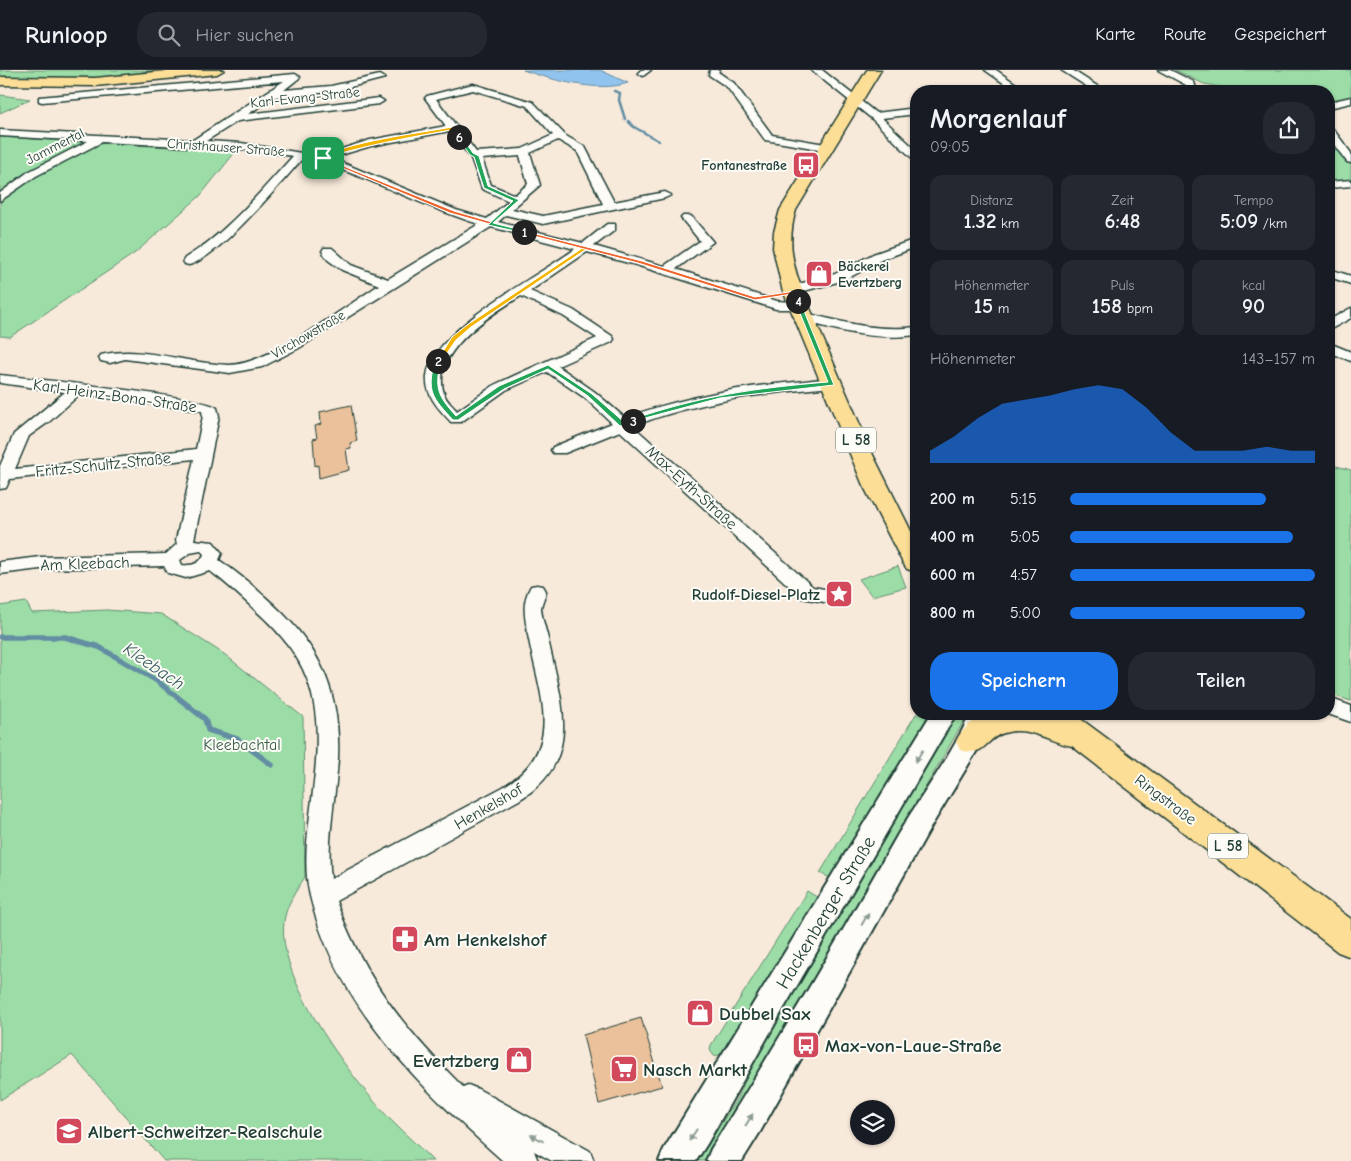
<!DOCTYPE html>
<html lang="de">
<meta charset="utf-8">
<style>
body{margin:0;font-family:"Comic Neue",sans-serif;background:#242831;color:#f1f3f6;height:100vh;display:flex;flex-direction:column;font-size:19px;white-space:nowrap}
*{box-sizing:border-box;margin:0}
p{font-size:16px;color:#9ea1a6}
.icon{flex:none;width:28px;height:28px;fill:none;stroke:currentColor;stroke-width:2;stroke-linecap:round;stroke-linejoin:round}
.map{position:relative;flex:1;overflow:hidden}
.sheet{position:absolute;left:910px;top:15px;width:425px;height:635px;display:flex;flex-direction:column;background:#171b24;border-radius:20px;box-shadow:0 1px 4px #0004}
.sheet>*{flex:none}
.controls{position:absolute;left:850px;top:1030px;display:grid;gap:10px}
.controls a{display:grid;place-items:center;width:45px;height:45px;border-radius:50%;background:#171b24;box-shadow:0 1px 4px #0004;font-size:25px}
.pin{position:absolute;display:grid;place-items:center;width:42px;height:42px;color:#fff;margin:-21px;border-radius:10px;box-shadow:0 2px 8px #0006}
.km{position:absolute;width:25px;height:25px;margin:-12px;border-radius:50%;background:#222;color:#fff;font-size:14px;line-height:25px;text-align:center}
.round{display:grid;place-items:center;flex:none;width:52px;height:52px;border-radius:20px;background:#242831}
.summary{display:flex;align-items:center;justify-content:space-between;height:85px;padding:0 20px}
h1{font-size:28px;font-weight:800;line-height:38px}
.stats{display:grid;grid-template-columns:repeat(3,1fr);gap:8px;height:85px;padding:5px 20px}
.stats div{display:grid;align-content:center;border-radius:12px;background:#242831;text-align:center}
.stats b{font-size:21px;font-weight:800}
.stats small{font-size:14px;font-weight:400}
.stats p{font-size:14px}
.chart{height:140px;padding:10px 20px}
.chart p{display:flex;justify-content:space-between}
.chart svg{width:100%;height:90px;margin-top:5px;fill:#1a73e8;opacity:.7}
.primary-button{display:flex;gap:10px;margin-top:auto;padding:10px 20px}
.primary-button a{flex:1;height:58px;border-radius:20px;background:#1a73e8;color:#fff;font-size:20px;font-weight:800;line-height:58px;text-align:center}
.primary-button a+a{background:#242831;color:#f1f3f6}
ul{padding:0 20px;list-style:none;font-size:16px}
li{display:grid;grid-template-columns:80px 60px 1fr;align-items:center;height:38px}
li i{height:12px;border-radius:6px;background:#1a73e8}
header{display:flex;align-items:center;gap:30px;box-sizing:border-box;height:70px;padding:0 25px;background:#171b24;border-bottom:1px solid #363941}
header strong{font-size:24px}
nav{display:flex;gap:28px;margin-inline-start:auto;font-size:18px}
.search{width:350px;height:45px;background:#242831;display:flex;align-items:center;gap:12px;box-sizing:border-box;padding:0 18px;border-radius:20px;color:#9ea1a6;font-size:19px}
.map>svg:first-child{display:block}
</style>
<header>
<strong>Runloop</strong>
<div class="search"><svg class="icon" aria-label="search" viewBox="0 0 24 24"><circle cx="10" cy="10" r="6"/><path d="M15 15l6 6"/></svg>Hier suchen</div>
<nav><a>Karte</a><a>Route</a><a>Gespeichert</a></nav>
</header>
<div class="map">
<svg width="1351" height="1091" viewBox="0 0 1351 1091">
<rect width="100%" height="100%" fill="#f8eadb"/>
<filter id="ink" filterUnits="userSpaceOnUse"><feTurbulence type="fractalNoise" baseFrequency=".02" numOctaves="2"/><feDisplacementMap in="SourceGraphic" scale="10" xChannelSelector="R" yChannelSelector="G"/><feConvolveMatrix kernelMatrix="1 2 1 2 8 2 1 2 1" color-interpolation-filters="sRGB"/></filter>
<g filter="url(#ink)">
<!-- green -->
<path fill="#9cdda7" stroke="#5e8d6e" d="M0 0H154L142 2V7L102 10 0 9Z
M1175 0H1351V27L1329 33V21H1242L1204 14Z
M0 25 30 29 0 43Z
M0 67 236 81 200 126 135 183 10 267 0 266Z
M1329 80H1339L1351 93V111L1329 113Z
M1329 394 1351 400V631L1329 624Z
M898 496 906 517 872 526 859 509Z
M26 532 32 543 107 540 161 544 224 584 303 647 305 807C296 821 286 835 284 852 277 907 343 996 379 1037 395 1056 415 1072 433 1091H164L72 985 0 1030V536Z
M916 644H932L832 809 820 803Z
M953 644H968L735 1045 706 1091H698L737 1028 788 924Z
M807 821 820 829 723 984 714 986 710 980 711 975Z"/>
<!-- water -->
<path fill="#90c3ed" stroke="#638da3" d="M523 0H600L628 13C598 23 552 10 523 0Z"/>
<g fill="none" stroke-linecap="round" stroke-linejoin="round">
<!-- stream-far1 -->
<path stroke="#638da3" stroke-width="2.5" d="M614 21 620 23 619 30 625 49
M628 51 634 57 659 71"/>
<!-- stream -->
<path stroke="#638da3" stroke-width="5.5" d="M0 567H65L99 577 157 611 205 649 208 660 237 669 272 695"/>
</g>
<!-- building -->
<path fill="#ebc19b" stroke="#1f3d34" d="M351 335 357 371 350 373 351 378 346 379 349 400 319 408 318 395 315 396 313 369 317 368 315 356 321 354 320 342Z
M641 948 662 1016 599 1034 583 965Z"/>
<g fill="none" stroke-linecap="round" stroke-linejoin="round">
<!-- minor casing -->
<g stroke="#1f3d34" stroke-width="3">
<path id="minor" d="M641 0H651L643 6 638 3Z
M710 0H720L718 2 734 13 772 65 825 74 830 77 825 80 765 70 727 17 709 5Z
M811 0H822L876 43 916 38V44L882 48 916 80V89L912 88 871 48Z
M985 0H996L1026 21H1015Z
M1061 0H1072L1105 21H1094Z
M1158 0H1170L1194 12 1196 19 1194 21H1181L1186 15Z
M295 4 300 7 298 9 284 20 331 16 380 5 385 8 331 22 275 27 248 44 379 28 384 31 379 34 238 51 206 71 241 73 320 86 370 70 446 56 425 28 427 26 473 14 533 32 566 66 585 77 614 132 665 122 671 125 665 128 543 154 506 145 498 152 583 173 607 154H615V160L594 176 664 196 700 171 681 148 683 146H691L713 172 676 199 777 231 805 233 807 236 805 239H776L636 195 587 182 530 221 573 240 612 266 614 269 612 272 558 296 595 322 625 348C680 328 736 317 795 312 808 311 824 307 837 310L839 313 832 317C763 323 698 331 633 356L813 517 842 522 844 527 842 532 835 534 802 528 620 361 565 383H553L551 380 553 377 612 353 585 328 547 302 506 320 461 352H451C439 339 425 325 427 306 432 259 539 206 575 179L491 157 299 278 262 297 230 303 125 289 110 293 101 291 99 288 101 285C143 275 186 294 229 295 268 295 345 237 379 215L342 200 328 190 322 181 324 178H332L351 195 388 209 479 154C419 136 364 103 303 88 281 113 219 187 189 195L185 194 183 191 185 188C227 163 260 122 293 86L241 79 102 72 36 106 0 131V123L28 102 88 71 0 66V60L193 70 284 11 42 32 39 31V27ZM473 20 527 36 553 65 522 79 476 82 436 29ZM450 61 471 88 482 119 509 131 487 149 456 140 331 88 371 76ZM558 70 577 81 603 134 543 146 512 139 540 115 530 83ZM520 86 528 114 515 125 491 115 482 89ZM521 226 563 246 597 268 496 314 457 341C454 337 447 331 445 326 427 283 492 244 521 226Z
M1351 27V33L1329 38V32Z
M1329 58 1333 59 1351 83V93L1347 92 1329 68Z
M1351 110V116L1329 118V112Z
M916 169V177L881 190 845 210 793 224 787 220 788 217 835 204 873 184Z
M1329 199 1351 206V214L1329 207Z
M1351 238V248L1329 260V250Z
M805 243C843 252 877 262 916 257V265C876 271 839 261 800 250L798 247Z
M1329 273 1351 282V291L1329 282Z
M0 305C27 308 209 327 217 338L219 346 194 470 213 472 222 483 219 490C235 501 250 513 264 526 317 572 341 617 338 688 336 728 326 769 331 809L503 717C567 679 539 624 528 565 525 547 521 533 531 516L537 515 543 516 546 521C545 527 541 534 541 539 542 549 546 560 548 569 561 631 585 690 519 730L336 831C364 909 405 960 463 1017L468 1015 478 1019 590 1081 594 1091H552L534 1081 538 1091H503C422 1019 336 936 310 826 302 792 309 756 313 721 323 639 317 594 253 538 239 525 225 512 210 501L186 508 168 503 164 496 40 499 0 504V492L40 487 166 484 177 474 176 470 194 389 10 409 6 418 0 419V396L14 364 65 322 0 313ZM80 324 202 341 203 346 196 379 15 399 29 366 50 351ZM201 481 204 484C201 494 191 496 182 495L180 490 190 483Z
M1329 628 1351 636V652L1328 644Z"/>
</g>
<!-- tertiary casing -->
<g stroke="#1f3d34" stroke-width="4">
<path id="tertiary" d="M931 644H956L784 938 707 1074 696 1091H659L664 1079Z
M970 644H994L976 682 932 755 760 1062 742 1091H706L711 1079C776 975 838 870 898 764 922 724 951 687 970 644Z"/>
</g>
<!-- primary casing -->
<g stroke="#1f3d34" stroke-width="3">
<path id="primary" d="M176 0H224L217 4 95 16 0 15V7L95 8Z
M867 0H881L796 140C786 172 793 199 806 229L873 385 916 471V502L907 499 903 493 862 413 782 218 773 178 774 162 780 140Z
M988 644H1074L1351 849V887L1338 882 1072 676C1050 672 1028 655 1004 663 984 669 986 688 960 680L956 671C962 659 974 648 988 644Z"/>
</g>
<!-- minor -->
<use href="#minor" fill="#fdfcf7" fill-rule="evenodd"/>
<!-- tertiary -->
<use href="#tertiary" fill="#fdfcf7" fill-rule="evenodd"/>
<!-- primary -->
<use href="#primary" fill="#fcde96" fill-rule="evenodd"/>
</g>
<!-- one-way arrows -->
<defs><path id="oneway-solid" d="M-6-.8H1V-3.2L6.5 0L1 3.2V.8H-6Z" transform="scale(1.25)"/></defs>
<g fill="#8e9c96">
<use href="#oneway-solid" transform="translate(919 686) rotate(121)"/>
<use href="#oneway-solid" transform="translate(865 849) rotate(-60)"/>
<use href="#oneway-solid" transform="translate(749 1050) rotate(-58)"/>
<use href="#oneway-solid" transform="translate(693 1065) rotate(123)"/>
<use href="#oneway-solid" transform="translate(537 1068) rotate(-152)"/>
</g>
</g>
<!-- split-1 -->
<path fill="#f0652b" stroke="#fff" d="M321 87 454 141 526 162 522 163 450 143 321 89Z"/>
<!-- split-2 -->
<path fill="#f5b400" stroke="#fff" d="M524 161 588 178 471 257 456 270 440 293H436L452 267 467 255 581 179 522 163Z"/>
<!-- split-3 -->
<path fill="#22a559" stroke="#fff" d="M438 290 441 291C434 318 438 326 456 346L499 316 548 295 592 324 624 352 633 349 636 351 620 356 588 326 548 299 504 319 458 350H453C433 328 426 322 435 291Z"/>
<!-- split-4 -->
<path fill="#22a559" stroke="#fff" d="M798 230 800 231 834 315 720 328 630 352V350C700 326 755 318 828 312L795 231Z"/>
<!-- split-5 -->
<path fill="#f0652b" stroke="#fff" d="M532 163 642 191 755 227 795 221 800 231 796 233 792 224 755 230 638 193 530 165Z"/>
<!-- split-6 -->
<path fill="#22a559" stroke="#fff" d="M461 66 473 83 479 86 488 116 519 130 493 153 533 163V165L488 155 513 131 484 118 474 87 470 85 457 67Z"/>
<!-- split-7 -->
<path fill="#f5b400" stroke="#fff" d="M452 57 461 68H457L451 60C417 66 383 72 349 81 341 82 327 91 321 88 345 72 420 63 452 57Z"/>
<!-- icons -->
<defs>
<g id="bus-square" transform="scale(1.4375)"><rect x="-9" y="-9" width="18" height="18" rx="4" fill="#d1495b" stroke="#fdfcf7"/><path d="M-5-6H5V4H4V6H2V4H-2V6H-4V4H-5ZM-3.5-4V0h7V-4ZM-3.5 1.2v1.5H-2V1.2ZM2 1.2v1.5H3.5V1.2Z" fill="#fff"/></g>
<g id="shop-square" transform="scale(1.4375)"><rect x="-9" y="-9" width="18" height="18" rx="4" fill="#d1495b" stroke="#fdfcf7"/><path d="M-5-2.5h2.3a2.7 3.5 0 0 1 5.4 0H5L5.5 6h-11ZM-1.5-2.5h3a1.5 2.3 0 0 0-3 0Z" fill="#fff"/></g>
<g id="sight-square" transform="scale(1.4375)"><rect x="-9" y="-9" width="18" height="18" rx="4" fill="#d1495b" stroke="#fdfcf7"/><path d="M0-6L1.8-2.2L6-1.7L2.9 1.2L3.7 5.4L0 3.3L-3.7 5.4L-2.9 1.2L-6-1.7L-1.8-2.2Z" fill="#fff"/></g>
<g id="pharmacy-square" transform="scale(1.4375)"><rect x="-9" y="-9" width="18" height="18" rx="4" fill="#d1495b" stroke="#fdfcf7"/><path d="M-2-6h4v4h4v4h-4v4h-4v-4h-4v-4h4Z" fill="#fff"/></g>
<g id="supermarket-square" transform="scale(1.4375)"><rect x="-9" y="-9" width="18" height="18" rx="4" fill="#d1495b" stroke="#fdfcf7"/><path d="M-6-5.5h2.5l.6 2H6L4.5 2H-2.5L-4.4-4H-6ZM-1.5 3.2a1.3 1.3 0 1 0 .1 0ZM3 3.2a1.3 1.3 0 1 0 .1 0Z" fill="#fff"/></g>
<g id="school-square" transform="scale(1.4375)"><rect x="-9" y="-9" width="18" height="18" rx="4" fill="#d1495b" stroke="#fdfcf7"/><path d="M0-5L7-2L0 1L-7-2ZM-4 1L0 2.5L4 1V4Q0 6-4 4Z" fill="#fff"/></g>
</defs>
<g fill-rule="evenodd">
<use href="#bus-square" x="806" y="95"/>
<use href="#shop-square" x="819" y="204"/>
<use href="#sight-square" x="839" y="524"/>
<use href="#pharmacy-square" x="405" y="869"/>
<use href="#shop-square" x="700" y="943"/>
<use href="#bus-square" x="806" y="975"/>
<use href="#shop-square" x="519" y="990"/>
<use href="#supermarket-square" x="624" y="999"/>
<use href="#school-square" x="69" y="1061"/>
</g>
<g text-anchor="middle" stroke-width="4" stroke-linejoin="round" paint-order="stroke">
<!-- far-street labels -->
<g font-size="14" fill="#1f3d34" stroke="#fdfcf7">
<text transform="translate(305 27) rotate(-6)" y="5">Karl-Evang-Straße</text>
<text transform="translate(55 76) rotate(-27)" y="5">Jammertal</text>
<text transform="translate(226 77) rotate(4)" y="5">Christhauser Straße</text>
<text transform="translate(308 264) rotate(-30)" y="5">Virchowstraße</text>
</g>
<!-- far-poi labels -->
<g font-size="14" font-weight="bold" fill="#1f3d34" stroke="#fdfcf7" text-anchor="end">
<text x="787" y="100">Fontanestraße</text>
<text x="838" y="201" text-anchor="start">Bäckerei<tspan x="838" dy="16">Evertzberg</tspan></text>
</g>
<!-- shield labels -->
<g fill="#fdfcf7" stroke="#62766e" stroke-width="1">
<rect x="836" y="357.5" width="40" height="25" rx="4"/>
<rect x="1208" y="763.5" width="40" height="25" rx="4"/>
</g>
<g font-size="15" font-weight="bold" fill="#1f3d34">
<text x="856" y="375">L 58</text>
<text x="1228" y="781">L 58</text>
</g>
<!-- street labels -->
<g font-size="16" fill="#1f3d34" stroke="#fdfcf7">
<text transform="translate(115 325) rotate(8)" y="6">Karl-Heinz-Bona-Straße</text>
<text transform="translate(103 394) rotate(-6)" y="6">Fritz-Schultz-Straße</text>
<text transform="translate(692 417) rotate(42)" y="6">Max-Eyth-Straße</text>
<text transform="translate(85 493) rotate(-2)" y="6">Am Kleebach</text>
<text transform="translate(1166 729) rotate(37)" y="6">Ringstraße</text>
<text transform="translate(488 736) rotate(-30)" y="6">Henkelshof</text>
</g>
<!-- poi labels -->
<g font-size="16" font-weight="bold" fill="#1f3d34" stroke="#fdfcf7" text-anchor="end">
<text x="820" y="530">Rudolf-Diesel-Platz</text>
</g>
<!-- park labels -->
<g font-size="16" fill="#385d4b" stroke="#fdfcf7">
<text x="242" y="680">Kleebachtal</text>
</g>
<!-- water labels -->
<g font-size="18" font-style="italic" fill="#3b5e62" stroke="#fdfcf7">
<text transform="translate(154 596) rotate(34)" y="6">Kleebach</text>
</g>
<!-- near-street labels -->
<g font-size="19" fill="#1f3d34" stroke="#fdfcf7">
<text transform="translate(825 842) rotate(-59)" y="7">Hackenberger Straße</text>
</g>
<!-- near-poi labels -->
<g font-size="19" font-weight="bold" fill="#1f3d34" stroke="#fdfcf7" text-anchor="start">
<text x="424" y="876">Am Henkelshof</text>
<text x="719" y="950">Dubbel Sax</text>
<text x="825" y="982">Max-von-Laue-Straße</text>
<text x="500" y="997" text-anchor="end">Evertzberg</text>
<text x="643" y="1006">Nasch Markt</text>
<text x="88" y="1068">Albert-Schweitzer-Realschule</text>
</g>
</g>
</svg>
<div class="controls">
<a><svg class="icon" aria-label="layers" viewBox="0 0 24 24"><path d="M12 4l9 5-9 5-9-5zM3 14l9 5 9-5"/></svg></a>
</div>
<div class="pin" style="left:323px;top:88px;background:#1e9e55"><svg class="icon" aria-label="arrive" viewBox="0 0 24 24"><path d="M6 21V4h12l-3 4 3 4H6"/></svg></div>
<b class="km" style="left:524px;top:162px">1</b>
<b class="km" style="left:438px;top:291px">2</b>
<b class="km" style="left:633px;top:351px">3</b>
<b class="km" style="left:798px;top:231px">4</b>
<b class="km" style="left:459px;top:67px">6</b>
<section class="sheet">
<div class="summary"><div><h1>Morgenlauf</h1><p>09:05</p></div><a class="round"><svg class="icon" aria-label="share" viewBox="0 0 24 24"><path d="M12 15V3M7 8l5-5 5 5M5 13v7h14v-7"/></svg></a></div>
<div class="stats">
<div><p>Distanz</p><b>1.32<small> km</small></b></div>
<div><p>Zeit</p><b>6:48</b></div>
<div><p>Tempo</p><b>5:09<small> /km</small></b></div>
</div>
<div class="stats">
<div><p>Höhenmeter</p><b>15<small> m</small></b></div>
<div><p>Puls</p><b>158<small> bpm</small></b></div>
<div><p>kcal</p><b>90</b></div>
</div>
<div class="chart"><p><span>Höhenmeter</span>143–157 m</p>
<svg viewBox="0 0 160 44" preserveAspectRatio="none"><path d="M0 44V38L10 31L20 22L30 15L40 13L50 11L60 8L70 6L80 8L90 17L100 29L110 38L120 38L130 38L140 36L150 38L160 38V44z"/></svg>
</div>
<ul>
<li><b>200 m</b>5:15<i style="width:80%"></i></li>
<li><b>400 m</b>5:05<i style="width:91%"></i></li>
<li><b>600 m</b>4:57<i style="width:100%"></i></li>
<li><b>800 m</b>5:00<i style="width:96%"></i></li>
</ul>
<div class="primary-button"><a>Speichern</a><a>Teilen</a></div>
</section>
</div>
